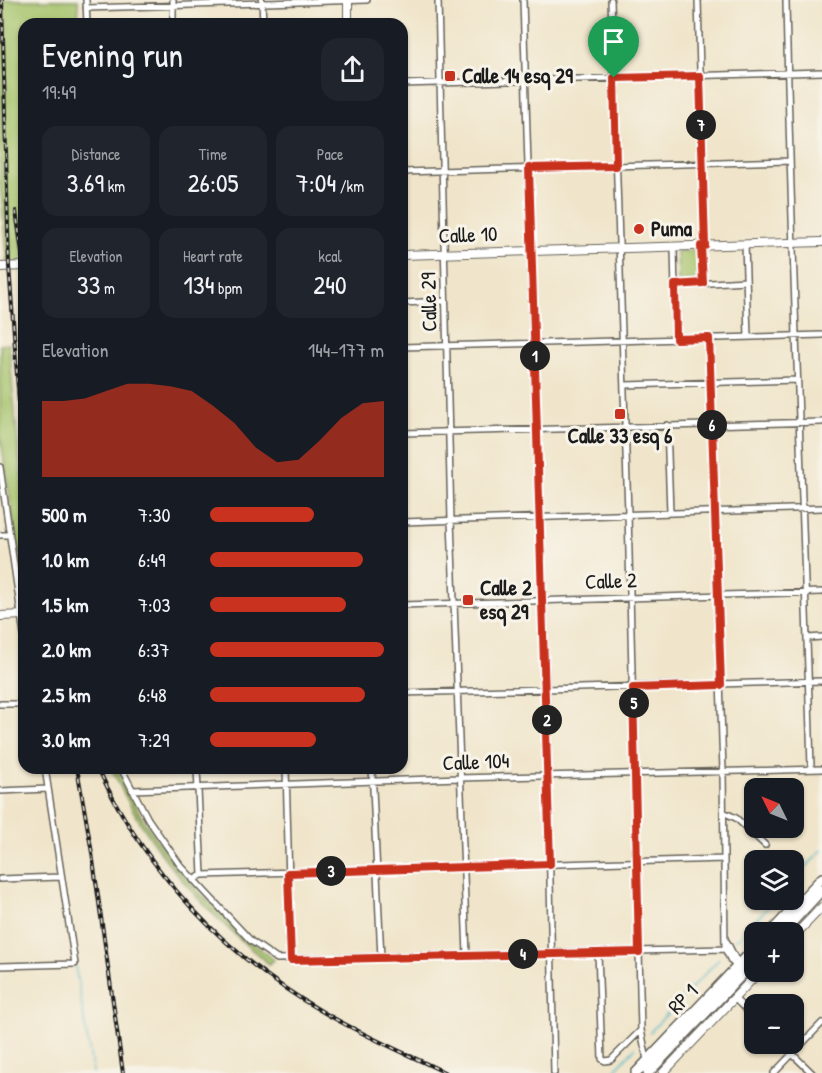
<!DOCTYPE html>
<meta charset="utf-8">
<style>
body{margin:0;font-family:"Patrick Hand",sans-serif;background:#20242c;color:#f1f3f6;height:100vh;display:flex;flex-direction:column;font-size:22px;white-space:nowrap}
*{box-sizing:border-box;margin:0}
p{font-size:20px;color:#9ea1a6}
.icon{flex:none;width:33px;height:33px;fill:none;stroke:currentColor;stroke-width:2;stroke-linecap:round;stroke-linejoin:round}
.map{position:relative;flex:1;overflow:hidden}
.sheet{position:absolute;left:18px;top:18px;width:390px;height:756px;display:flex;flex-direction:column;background:#171b24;border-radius:18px;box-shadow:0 2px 4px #0004}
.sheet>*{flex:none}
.needle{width:39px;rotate:313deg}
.fabs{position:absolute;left:744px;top:778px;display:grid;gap:12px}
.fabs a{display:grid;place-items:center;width:60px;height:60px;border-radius:12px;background:#171b24;box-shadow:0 2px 4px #0004;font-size:30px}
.pin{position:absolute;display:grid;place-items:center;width:51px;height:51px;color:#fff;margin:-62px -26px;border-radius:50% 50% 50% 0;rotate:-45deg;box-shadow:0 0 6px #0007}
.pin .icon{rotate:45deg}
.km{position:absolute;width:30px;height:30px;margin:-15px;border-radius:50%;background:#222;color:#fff;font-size:16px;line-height:30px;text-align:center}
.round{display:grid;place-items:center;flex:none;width:63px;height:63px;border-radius:18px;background:#20242c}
.summary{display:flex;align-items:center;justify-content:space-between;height:102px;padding:0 24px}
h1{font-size:33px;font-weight:600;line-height:45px}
.stats{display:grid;grid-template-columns:repeat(3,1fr);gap:9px;height:102px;padding:6px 24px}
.stats div{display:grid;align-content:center;border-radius:15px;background:#20242c;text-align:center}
.stats b{font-size:26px;font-weight:600}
.stats small{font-size:16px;font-weight:400}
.stats p{font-size:16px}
.chart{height:168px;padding:12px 24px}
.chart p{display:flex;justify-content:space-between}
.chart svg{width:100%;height:108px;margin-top:6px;fill:#c8321e;opacity:.7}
ul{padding:0 24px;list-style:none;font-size:20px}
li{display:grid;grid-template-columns:96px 72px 1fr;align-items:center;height:45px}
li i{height:15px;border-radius:8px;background:#c8321e}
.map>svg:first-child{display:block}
</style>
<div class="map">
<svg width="822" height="1073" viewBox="0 0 822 1073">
<rect width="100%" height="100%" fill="#f7f3e8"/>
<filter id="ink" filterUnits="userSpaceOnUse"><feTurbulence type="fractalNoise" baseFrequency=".0167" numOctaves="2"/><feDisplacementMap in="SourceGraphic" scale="12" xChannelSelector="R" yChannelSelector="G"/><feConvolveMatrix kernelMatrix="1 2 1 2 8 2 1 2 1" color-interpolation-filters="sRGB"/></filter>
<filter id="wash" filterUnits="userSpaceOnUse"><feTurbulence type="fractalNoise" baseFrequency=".008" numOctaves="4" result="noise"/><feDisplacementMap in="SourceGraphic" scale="24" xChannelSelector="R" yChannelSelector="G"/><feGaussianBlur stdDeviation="1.35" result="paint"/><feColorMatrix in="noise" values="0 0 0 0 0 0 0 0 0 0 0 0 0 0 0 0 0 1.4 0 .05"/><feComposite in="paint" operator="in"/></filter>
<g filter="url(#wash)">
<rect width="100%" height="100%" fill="#f0e5ca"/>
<!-- green -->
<path fill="#a4c269" stroke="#606f42" stroke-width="1.5" d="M0 0H78L79 24H24V263L7 264 0 178Z
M699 250 700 280 678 281 677 251Z
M9 344 17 437 24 497V587L0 435V345Z
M111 768H117C126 786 134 805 145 822 176 872 227 924 274 960L269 964C221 925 175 878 142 825 130 807 121 787 111 768Z"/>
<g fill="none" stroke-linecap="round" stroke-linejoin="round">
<!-- stream -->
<path stroke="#4ab6c6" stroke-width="1.5" d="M794 880 822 850
M736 940 775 900
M75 965 93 1073
M650 1032 719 959
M612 1073 635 1048"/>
</g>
</g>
<g filter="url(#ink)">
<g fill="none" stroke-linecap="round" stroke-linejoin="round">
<!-- street casing -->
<g stroke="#666259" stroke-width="8">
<path id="street" d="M86 0 87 24
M173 0V24
M262 0 263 24
M438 0 451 520 467 956
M523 0 536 429 546 688 554 1073
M611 0 628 513 641 1030 647 1060
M698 0 705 246
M786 0C791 256 804 512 811 768
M86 8 367 0
M402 84 822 72
M402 172 789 161
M745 244 748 337
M701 246 703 283
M674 247 676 339
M675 285 746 281
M402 303 445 301
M709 338 723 771 725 949 731 961 751 980
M402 347 822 335
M625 385 797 380
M667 425 670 512
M402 433 822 422
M0 467 24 635
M402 522 822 508
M0 535H10
M402 605 822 592
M808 638 822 637
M402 693 822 681
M0 704H24
M121 768 148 819 180 865 251 941 277 959 725 949
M197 768 202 875
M286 768 291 960
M372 768 381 958
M132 790 459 778 822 769
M0 791 48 789
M723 812 736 818 765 845
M0 879 61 877
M193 880 202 875 724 859
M727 942 735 958 755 976
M598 953 602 1059 605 1061 611 1060 641 1030
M0 966 75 964 45 768
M734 998 754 1018
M782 1044 812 1073
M774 1073 822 1023"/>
</g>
<!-- secondary casing -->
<g stroke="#666259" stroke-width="10">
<path id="secondary" d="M348 0V24
M402 255 822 242
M0 267 24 266
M0 616 24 615
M794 936 822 907
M663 1073 759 972"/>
</g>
<!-- primary casing -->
<g stroke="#666259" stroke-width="12">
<path id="primary" d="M770 933 822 878
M782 933 822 890
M636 1073 754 949
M648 1073 754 962"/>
</g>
<!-- street -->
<use href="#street" stroke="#fff" stroke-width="5"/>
<!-- secondary -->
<use href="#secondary" stroke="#fff" stroke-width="8"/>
<!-- primary -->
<use href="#primary" stroke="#fff" stroke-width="9"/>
<!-- rail casing -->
<g stroke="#1c1c1c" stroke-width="4">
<path id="rail" d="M2 0 9 266 24 470
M16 211 24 267
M77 768 92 853 123 1073
M98 768C145 871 225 956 323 1012 362 1035 405 1053 446 1073"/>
</g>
<!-- rail -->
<use href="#rail" stroke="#f7f3e8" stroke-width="1.5" stroke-dasharray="4.5" stroke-linecap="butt"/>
</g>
</g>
<g fill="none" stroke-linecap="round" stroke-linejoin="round" filter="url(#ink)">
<!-- route casing -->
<g stroke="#fff" stroke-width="12">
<path id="route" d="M700 76 705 246H701L703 283 675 285 676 339 709 338 721 685 633 688 639 952 291 960 288 873 550 864 529 168 616 166 614 78Z"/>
</g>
<!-- route -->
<use href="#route" stroke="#c8321e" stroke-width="8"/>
</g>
<!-- markers -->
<g fill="#c8321e" stroke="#f7f3e8" stroke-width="2">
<rect x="444" y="70" width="12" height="12" rx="3"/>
<circle cx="639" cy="229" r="6"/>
<rect x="614" y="408" width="12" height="12" rx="3"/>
<rect x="462" y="594" width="12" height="12" rx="3"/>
</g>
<g text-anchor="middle" stroke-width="6" stroke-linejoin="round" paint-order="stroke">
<!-- poi labels -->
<g font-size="21" font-weight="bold" fill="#1c1c1c" stroke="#f7f3e8" text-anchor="start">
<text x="462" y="83">Calle 14 esq 29</text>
<text x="651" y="236">Puma</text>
<text x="620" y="443" text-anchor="middle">Calle 33 esq 6</text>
<text x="480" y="595">Calle 2<tspan x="480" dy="24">esq 29</tspan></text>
</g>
<!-- street labels -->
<g font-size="21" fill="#1c1c1c" stroke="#f7f3e8">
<text transform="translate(468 235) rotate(-2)" y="7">Calle 10</text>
<text transform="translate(429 302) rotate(-91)" y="7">Calle 29</text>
<text transform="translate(611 581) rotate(-2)" y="7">Calle 2</text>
<text transform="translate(476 762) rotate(-2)" y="7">Calle 104</text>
<text transform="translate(683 999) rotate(-46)" y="7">RP 1</text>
</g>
</g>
</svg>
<div class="fabs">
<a><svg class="needle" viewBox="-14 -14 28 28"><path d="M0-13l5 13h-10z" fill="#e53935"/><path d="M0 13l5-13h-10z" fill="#9ea1a6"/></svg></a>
<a><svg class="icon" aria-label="layers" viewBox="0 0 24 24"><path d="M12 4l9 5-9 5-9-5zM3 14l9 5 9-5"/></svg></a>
<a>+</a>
<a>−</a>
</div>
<div class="pin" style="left:614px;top:78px;background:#1e9e55"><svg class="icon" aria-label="arrive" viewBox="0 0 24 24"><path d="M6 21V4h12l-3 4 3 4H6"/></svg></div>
<b class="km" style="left:535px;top:356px">1</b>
<b class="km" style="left:547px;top:720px">2</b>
<b class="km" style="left:331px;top:871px">3</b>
<b class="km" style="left:523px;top:954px">4</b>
<b class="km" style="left:634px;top:703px">5</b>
<b class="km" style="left:712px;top:425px">6</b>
<b class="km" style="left:701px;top:125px">7</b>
<section class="sheet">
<div class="summary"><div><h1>Evening run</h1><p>19:49</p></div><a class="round"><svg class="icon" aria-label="share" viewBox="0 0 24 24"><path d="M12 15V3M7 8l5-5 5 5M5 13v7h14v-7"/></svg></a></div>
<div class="stats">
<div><p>Distance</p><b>3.69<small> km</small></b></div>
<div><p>Time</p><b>26:05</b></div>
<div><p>Pace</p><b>7:04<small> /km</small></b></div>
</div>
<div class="stats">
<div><p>Elevation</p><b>33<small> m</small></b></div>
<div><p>Heart rate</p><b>134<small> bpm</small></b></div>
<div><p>kcal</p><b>240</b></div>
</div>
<div class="chart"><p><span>Elevation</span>144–177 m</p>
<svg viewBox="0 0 160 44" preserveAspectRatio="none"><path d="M0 44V13L10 13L20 12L30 9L40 6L50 6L60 7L70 9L80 15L90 22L100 32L110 38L120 37L130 29L140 20L150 14L160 13V44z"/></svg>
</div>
<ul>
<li><b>500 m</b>7:30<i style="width:60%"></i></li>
<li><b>1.0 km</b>6:49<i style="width:88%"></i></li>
<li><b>1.5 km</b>7:03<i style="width:78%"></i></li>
<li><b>2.0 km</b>6:37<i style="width:100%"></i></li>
<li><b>2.5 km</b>6:48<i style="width:89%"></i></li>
<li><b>3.0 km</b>7:29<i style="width:61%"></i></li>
</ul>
</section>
</div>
